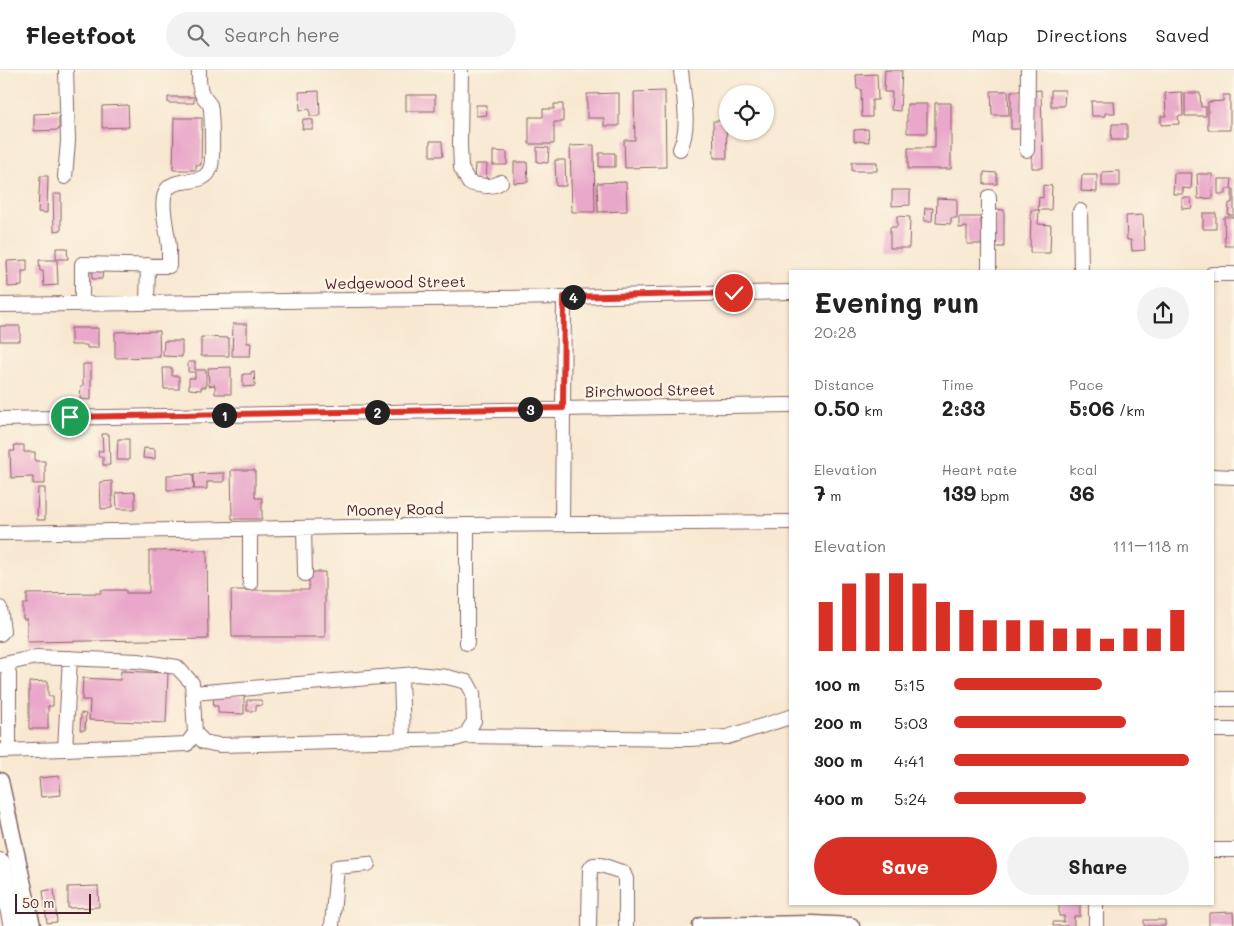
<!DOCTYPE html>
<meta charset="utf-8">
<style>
body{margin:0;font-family:Mali,sans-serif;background:#f2f2f2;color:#222;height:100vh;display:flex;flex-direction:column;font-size:19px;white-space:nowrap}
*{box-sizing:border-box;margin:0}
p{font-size:16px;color:#767676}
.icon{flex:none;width:28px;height:28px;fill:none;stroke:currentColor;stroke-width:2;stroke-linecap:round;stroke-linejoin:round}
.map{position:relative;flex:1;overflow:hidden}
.side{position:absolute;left:789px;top:200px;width:425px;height:635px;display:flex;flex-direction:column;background:#fff;border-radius:0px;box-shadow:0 1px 4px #0004}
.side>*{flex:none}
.buttons{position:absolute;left:719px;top:15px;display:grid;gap:10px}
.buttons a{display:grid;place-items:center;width:55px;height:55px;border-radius:50%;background:#fff;box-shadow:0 1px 4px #0004;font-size:25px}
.scale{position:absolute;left:15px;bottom:12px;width:76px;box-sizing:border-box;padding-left:5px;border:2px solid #4a1f2b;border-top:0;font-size:14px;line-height:18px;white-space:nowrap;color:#4a1f2b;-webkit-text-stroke:4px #fcf5e5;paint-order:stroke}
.pin{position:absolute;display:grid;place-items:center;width:42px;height:42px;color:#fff;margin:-21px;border:2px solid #fff;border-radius:50%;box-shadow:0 1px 5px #0007}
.km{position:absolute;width:25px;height:25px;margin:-12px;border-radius:50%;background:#222;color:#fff;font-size:14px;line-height:25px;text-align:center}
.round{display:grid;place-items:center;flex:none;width:52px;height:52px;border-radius:26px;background:#f2f2f2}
.headline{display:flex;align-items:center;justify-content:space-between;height:85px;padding:0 25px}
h1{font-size:28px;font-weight:800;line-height:38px}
.figures{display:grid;grid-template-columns:repeat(3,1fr);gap:8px;height:85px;padding:5px 25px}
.figures div{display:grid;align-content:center}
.figures b{font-size:21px;font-weight:800}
.figures small{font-size:14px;font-weight:400}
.figures p{font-size:14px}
.chart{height:140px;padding:10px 25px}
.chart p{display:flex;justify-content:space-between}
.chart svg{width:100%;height:90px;margin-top:5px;stroke:#d93025;stroke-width:6}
.primary-button{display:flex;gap:10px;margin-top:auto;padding:10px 25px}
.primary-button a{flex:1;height:58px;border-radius:30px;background:#d93025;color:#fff;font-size:20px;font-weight:800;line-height:58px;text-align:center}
.primary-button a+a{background:#f2f2f2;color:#222}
ul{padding:0 25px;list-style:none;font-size:16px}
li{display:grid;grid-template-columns:80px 60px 1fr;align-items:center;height:38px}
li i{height:12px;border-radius:6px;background:#d93025}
header{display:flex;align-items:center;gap:30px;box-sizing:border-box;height:70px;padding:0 25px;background:#fff;border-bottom:1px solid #e0e0e0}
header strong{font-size:24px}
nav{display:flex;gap:28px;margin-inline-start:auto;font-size:18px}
.search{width:350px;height:45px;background:#f2f2f2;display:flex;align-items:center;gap:12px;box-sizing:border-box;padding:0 18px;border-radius:28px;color:#767676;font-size:19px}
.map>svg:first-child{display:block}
</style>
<header>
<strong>Fleetfoot</strong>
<div class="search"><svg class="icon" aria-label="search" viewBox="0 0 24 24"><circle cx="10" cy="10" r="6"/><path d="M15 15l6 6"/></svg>Search here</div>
<nav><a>Map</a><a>Directions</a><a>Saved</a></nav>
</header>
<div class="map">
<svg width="1234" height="856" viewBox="0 0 1234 856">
<rect width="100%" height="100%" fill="#fcf5e5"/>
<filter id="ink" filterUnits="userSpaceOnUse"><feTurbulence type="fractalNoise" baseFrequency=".02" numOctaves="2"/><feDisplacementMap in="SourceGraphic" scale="10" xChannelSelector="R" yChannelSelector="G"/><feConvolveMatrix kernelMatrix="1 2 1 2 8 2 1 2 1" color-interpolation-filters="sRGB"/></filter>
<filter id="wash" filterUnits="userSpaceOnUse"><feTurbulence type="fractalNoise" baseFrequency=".0096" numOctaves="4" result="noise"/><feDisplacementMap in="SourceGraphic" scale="20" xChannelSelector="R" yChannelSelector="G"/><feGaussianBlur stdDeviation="1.12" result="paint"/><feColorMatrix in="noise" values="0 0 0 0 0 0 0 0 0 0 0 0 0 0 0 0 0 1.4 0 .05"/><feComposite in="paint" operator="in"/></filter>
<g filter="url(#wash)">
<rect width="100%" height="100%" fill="#f8e8d2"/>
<g id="blocks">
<!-- building -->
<path fill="#e9a7c9" d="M885 0H902L900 41 891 40 892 22H884Z
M877 4 878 30H872V47H862L861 19H857L856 5Z
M1041 20 1043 98H1032L1030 21Z
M1051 20H1065L1064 36H1051Z
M319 21 320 46H310V39L300 40 299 22Z
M665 21 666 97 625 98 624 70H635L634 22Z
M991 21H1008L1009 45H992Z
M1011 21H1023V59H1011Z
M1182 22 1183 46H1178L1179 54 1161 55V46H1166L1165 23Z
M619 23V56H604V48H587V24Z
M1185 23H1200L1201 37H1206V46H1185Z
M406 25H435V41H406Z
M1223 25H1230V60H1208V32L1223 31Z
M168 27H194V33H168Z
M1091 31H1114L1115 43H1105V46H1092Z
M935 33H951V99H908V78H935Z
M554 34H563V52H554V74H529V47H543V39H554Z
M907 34H927V63H907Z
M128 35 129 57 102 58V36Z
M476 35H486L487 45 476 46Z
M59 43V60L34 61V44Z
M174 48H202L201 95H196V100H173Z
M303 49 313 50V59H302Z
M713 51H726L727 88H714Z
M1112 54H1127V70H1111Z
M868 59 869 72 854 71V60Z
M430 71H442L443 86H430Z
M594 75 595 142H572L570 76Z
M537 77 549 78 548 93 537 92Z
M493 81 507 82V95H493Z
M599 83H615V97H599Z
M555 90H565L566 116H556Z
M514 92H527L528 112 514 113Z
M852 92H877V101H852Z
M475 94H487L486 110H474Z
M1120 101V116H1102V102Z
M984 102 997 103V114H984Z
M1174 103H1192L1191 119 1183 118V124H1173Z
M1197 104H1212L1213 128 1198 129Z
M1082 105H1097V122L1081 121Z
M40 106H48L47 143 38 142Z
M1218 109H1232L1231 119H1226V124H1218Z
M626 112 627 141 598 142 597 113Z
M1043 115 1052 116 1051 140H1038L1039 127 1043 128Z
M1232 119H1234V145H1228L1229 133H1232Z
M892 120H910V135L892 136Z
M53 124H61V160L54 161Z
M937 128 957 129V148H951V154L936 153Z
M1182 128H1191L1192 138 1182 139Z
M925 138H933L932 151H924Z
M995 139 1004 140V177H994Z
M1031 140H1039L1038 154 1051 155 1050 183H1030Z
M1203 143H1216V159H1203Z
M1143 145 1145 180 1132 181 1131 170H1127L1126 146Z
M897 146 910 147 909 178H890V157H897Z
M959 147H981L982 174H967V157L959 158Z
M1224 147H1234V176H1225Z
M56 178H67L68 189H56Z
M27 190V201H22V216L8 217 7 191Z
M39 190H57L58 215 44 216 43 201H40Z
M92 198H103L102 209H92Z
M233 254H247V273H251L250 286H232Z
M0 256H20V271H0Z
M71 258H98V278H87V275H71Z
M159 261 160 287 115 288V262Z
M201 267 229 268V286H201Z
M164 271H182V287L163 286Z
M188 292H195V300H206V317H201V320L189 319V308H195V302H188Z
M83 294H91V330L80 329 81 316H83Z
M231 297V324H215V315L209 316 208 298Z
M163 298H172V306H179V319H164Z
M254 301 255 316 243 317V304H251V302Z
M102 364H109L110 395H103V387H99L98 381H103Z
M118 369H129V390H117Z
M14 375H24V382H35V391H45V414H33V407L11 408 10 381H15Z
M144 378 155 379V389L143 388Z
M231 400H255V428H262V449H232Z
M224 403V412H207V419H194V404Z
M193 404 194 419 167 420V405Z
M112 411V438L101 439 100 412Z
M38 418H45V450H37Z
M135 422V439H117L116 423Z
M207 480 208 569 27 572V549H23V534H27V524L101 523V520H126V523H149V481Z
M309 502H325V567H232L231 520H309Z
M121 601 168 603 166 653 89 650 90 630H82L83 608 120 610Z
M48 611V626H53V636H48V659H29V612Z
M214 624 244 625V644L218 643V636H213Z
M247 630H261L262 635 256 636V641H247Z
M81 643 86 644 85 660H80Z
M59 706 61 725 41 727 39 708Z
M98 816 99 837 68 838V817Z
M54 819 57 852 47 853 43 821Z
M1059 834H1080V846H1074V856H1053V852H1064V846H1059Z
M1233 842 1234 856H1209V843Z
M1144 850H1165V856H1144Z"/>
</g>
</g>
<g filter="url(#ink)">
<use href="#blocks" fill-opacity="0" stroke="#876565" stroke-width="1"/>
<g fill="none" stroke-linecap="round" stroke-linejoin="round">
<!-- minor casing -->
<g stroke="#876565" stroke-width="16">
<path id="minor" d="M461 0 460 74 461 98 469 113C480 115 491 119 501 112
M680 79C691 56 683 25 681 0
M1027 80 1028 0
M65 107 68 71 66 0
M989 127V201
M1080 141 1081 201
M1212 204H1234
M147 233 148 195
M0 235 564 227 790 222
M82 235V194L169 196C169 189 169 183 169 177 168 162 160 137 165 123 173 103 206 120 211 96 213 90 212 40 210 35 208 32 205 29 203 26 198 18 199 9 199 0
M0 349 790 335
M1212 406 1234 407
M562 454 564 227
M304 458 305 504
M250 459V513
M0 463 467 455 790 452
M0 538 3 561 0 564
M467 573V455
M6 594 9 604V680
M0 595 36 587 138 591 177 597 192 613 195 663 187 674 65 679 70 588
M401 606 403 670
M193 623 416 604 447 607 467 612 473 623 474 651 465 666 455 669 219 675 204 672 195 663
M1212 629H1234
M1212 660H1234
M465 666 689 669 727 667 790 647
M1 681 65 679
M1212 780H1234
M332 856 337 797 368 794
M589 856 590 799 593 795C603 793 612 800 623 802L626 809V856
M1096 856V834"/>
</g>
<!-- major casing -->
<g stroke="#876565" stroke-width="19">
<path id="major" d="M0 711 32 856
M701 856 813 854 851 856"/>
</g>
<!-- highway casing -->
<g stroke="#876565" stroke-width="22">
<path id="highway" d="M0 793 14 856"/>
</g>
<!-- minor -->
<use href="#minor" stroke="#fff" stroke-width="14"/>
<!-- major -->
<use href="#major" stroke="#fff" stroke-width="16"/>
<!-- highway -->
<use href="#highway" stroke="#fff" stroke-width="20"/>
</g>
</g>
<g fill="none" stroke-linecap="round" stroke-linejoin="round" filter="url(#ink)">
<!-- route casing -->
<g stroke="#fff" stroke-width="10">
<path id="route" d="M70 347 563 338 564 227 734 223"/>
</g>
<!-- route -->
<use href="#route" stroke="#d93025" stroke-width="6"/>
</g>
<g text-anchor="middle" stroke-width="5" stroke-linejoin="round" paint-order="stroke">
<!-- street labels -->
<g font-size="15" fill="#4a1f2b" stroke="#fcf5e5">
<text transform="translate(395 213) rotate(-1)" y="5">Wedgewood Street</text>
<text transform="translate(650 321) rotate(-1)" y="5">Birchwood Street</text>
<text transform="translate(395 440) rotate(-1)" y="5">Mooney Road</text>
</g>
</g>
</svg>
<div class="buttons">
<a><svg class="icon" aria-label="locate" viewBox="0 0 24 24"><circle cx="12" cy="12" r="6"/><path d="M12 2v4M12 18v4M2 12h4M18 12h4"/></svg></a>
</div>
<div class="scale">50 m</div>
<div class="pin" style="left:70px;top:347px;background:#1e9e55"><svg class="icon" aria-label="arrive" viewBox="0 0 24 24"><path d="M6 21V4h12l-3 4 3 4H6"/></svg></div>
<div class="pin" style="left:734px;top:223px;background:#d93025"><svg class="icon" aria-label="check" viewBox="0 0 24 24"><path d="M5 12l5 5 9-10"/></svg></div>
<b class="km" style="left:224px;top:345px">1</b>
<b class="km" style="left:377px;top:342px">2</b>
<b class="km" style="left:530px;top:339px">3</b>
<b class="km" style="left:573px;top:227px">4</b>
<section class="side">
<div class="headline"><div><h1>Evening run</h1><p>20:28</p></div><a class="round"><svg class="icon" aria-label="share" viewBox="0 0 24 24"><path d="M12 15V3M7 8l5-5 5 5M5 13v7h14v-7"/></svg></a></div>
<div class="figures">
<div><p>Distance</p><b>0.50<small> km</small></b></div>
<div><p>Time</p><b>2:33</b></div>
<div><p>Pace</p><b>5:06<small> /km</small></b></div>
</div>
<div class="figures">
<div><p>Elevation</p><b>7<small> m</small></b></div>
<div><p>Heart rate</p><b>139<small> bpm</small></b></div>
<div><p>kcal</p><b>36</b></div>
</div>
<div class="chart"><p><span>Elevation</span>111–118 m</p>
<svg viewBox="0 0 160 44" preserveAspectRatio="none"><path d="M5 44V20M15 44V11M25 44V6M35 44V6M45 44V11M55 44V20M65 44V24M75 44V29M85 44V29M95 44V29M105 44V33M115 44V33M125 44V38M135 44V33M145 44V33M155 44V24"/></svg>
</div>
<ul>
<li><b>100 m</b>5:15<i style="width:63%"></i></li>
<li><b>200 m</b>5:03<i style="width:73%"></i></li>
<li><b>300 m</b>4:41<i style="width:100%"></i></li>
<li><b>400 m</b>5:24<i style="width:56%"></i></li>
</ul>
<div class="primary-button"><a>Save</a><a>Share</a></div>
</section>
</div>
